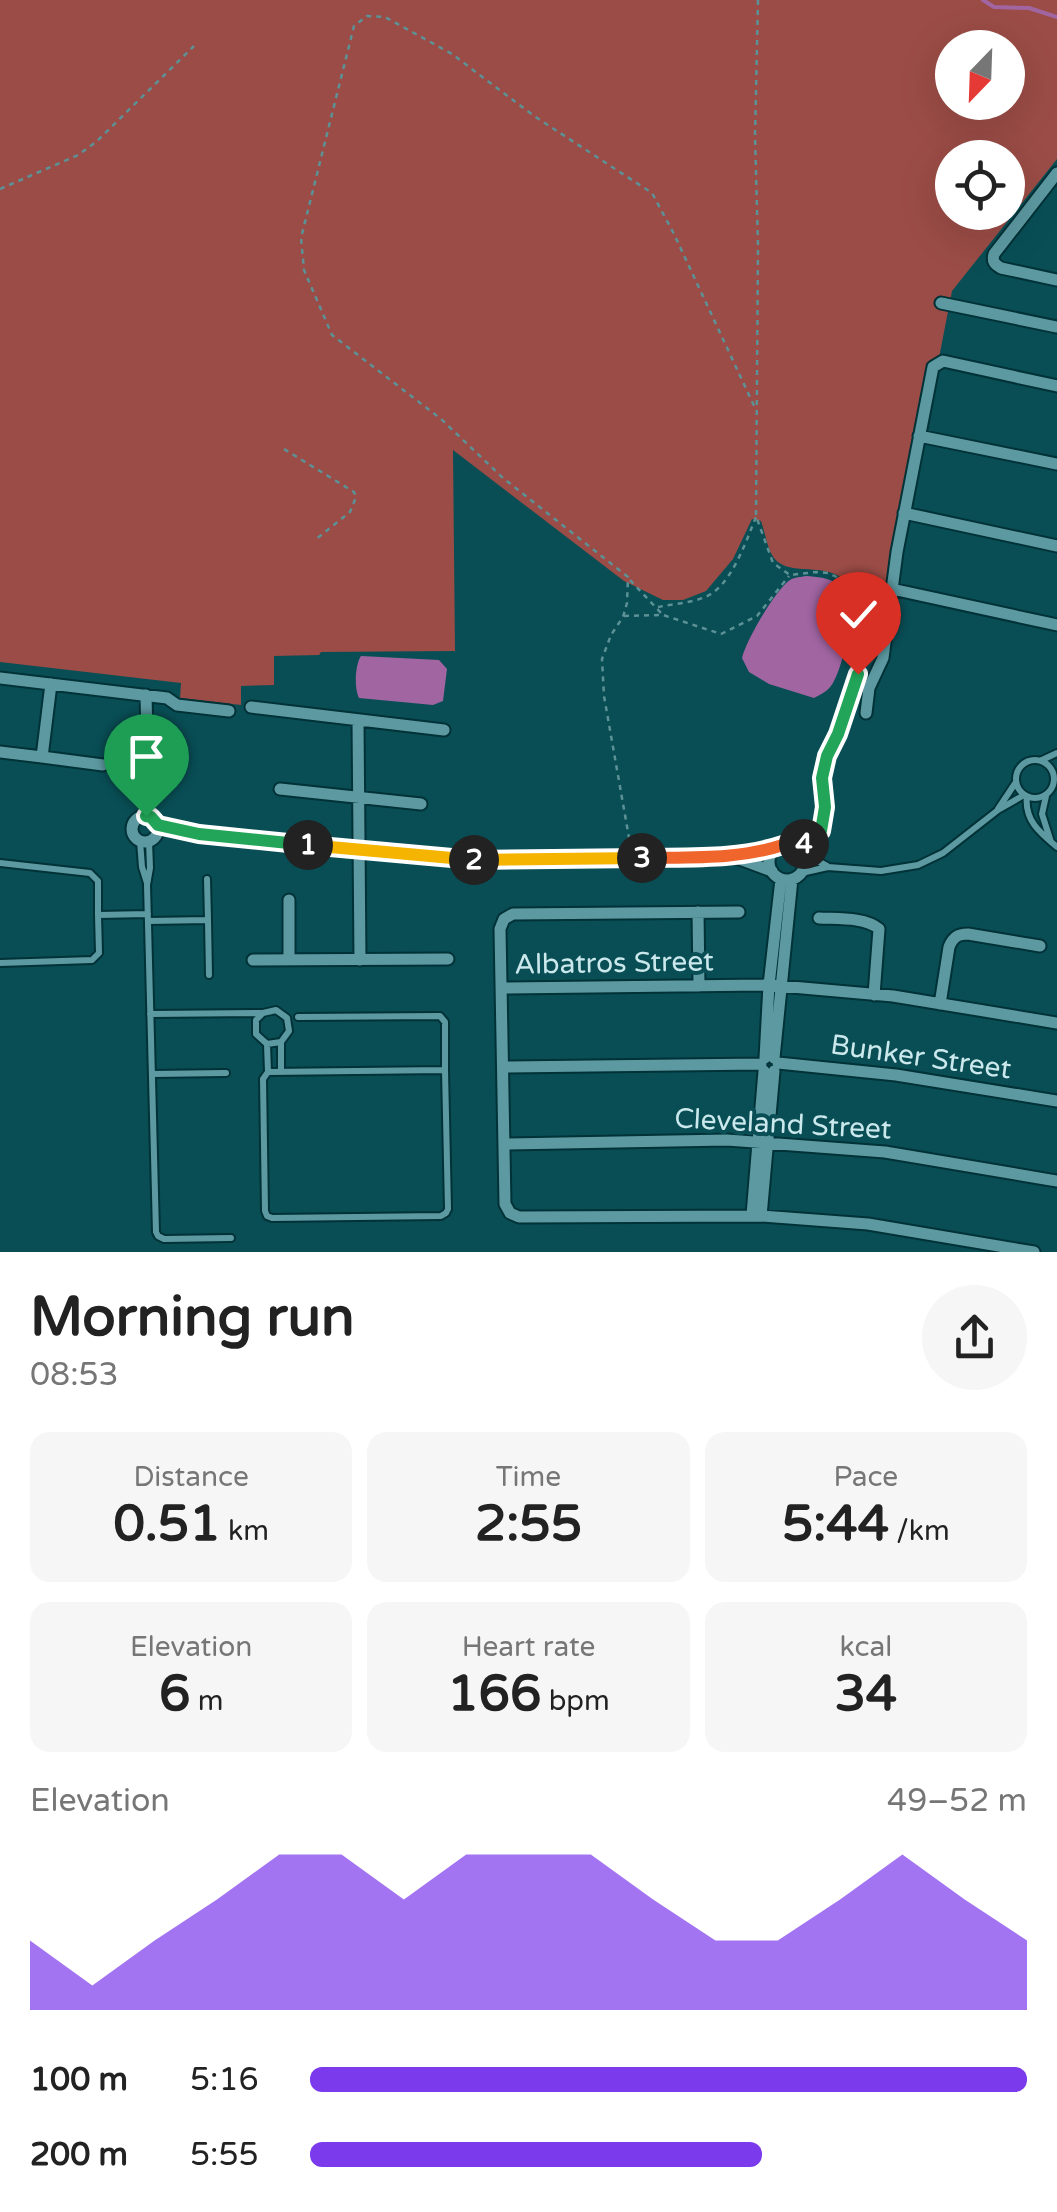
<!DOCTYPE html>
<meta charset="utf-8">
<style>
body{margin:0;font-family:"Varela Round",sans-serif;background:#f6f6f6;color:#222;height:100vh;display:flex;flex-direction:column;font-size:38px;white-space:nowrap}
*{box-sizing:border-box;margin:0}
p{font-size:32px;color:#767676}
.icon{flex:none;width:55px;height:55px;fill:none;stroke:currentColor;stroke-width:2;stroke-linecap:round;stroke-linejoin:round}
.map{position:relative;height:1252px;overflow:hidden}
.sheet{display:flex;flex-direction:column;background:#fff;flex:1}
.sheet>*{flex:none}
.needle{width:65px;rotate:203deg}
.controls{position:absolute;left:935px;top:30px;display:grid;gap:20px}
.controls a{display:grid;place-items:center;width:90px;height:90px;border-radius:50%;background:#fff;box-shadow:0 10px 40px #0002;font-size:50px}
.pin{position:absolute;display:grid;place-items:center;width:85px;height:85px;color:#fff;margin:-102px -42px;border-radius:50% 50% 50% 0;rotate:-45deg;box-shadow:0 0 10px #0007}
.pin .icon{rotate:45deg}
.km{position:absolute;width:50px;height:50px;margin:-25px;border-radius:50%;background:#222;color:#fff;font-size:28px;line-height:50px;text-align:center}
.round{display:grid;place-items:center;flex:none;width:105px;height:105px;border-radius:52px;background:#f6f6f6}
.headline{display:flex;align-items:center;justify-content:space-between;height:170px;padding:0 30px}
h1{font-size:55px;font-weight:800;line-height:75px}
.figures{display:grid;grid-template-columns:repeat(3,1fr);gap:15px;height:170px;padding:10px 30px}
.figures div{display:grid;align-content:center;border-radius:20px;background:#f6f6f6;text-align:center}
.figures b{font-size:50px;font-weight:800}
.figures small{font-size:28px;font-weight:400}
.figures p{font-size:28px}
.chart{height:280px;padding:20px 30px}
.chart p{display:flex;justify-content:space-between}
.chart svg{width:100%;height:180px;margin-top:10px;fill:#7c3aed;opacity:.7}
ul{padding:0 30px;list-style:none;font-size:32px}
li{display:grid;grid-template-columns:160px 120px 1fr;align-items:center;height:75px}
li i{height:25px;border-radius:12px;background:#7c3aed}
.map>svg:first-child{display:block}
</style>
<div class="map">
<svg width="1057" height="1252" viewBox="0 0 1057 1252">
<rect width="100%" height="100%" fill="#094e55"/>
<!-- green -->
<path fill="#9b4c46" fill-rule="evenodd" d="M0 0H1057V159L952 291 888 620 865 616C861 607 857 596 851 587 831 558 790 579 774 558 767 548 765 532 761 521L752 519 733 559 706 591 683 600H663L624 581 453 450 455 651 321 652 319 655 274 656V685L241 686V705L180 698 181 683 0 662ZM952 48H1008V102H952ZM952 158H1008V212H952Z"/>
<!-- water -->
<path fill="#a165a2" d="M806 576C817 577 828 577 837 584 858 602 845 662 833 683 828 691 822 694 814 698L769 684 749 672 742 658C746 641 775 590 790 580 795 577 801 577 806 576Z
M361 656 439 660 447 669 443 701 433 705 359 698C354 688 355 665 361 656Z"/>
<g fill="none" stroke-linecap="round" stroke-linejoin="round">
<!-- stream -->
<path stroke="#a165a2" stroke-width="4" d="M983 0 994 7 1029 8 1057 17"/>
<!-- service casing -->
<g stroke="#003237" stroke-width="10">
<path id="service" d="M1016 779a19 19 0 1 1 38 0a19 19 0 1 1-38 0Z
M1042 760 1057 753
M1027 796C1024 820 1040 833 1057 847
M1046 796 1042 814 1051 842
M998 809 1016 782
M140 841 142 867 147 883
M149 841 150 868 147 885 156 1232 158 1236 164 1239 231 1238
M801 852 827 866
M0 863 90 873 98 881V915L148 914
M801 873 828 867 881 871 918 865 943 853 998 810 1024 795
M207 879 208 920
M148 921 208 920 209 975
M0 963 92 960 99 953 98 915
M150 1014 261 1013
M298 1017 440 1016 445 1022V1070
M281 1042V1072
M267 1044 281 1042 289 1031 287 1018 276 1010 263 1013 256 1020V1034L267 1044 268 1072
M445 1070 448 1209 446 1213 441 1216 272 1218 267 1216 265 1211 263 1079 268 1072Z
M152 1074 226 1073"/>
</g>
<!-- minor casing -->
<g stroke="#003237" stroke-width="15">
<path id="minor" d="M1057 173 994 254C992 261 994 264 1001 268L1057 280
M941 303 1057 327
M919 436 1057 464
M904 513 1057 546
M892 589 1057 625
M0 678 167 698 177 705 229 711
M146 695 148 777 146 816
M251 707 444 730
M866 713 869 688 883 658 897 552 933 367 943 361 1057 386
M358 720 360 960
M0 752 42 757 51 684
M42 757 103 765
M280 789 421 804
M132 829a13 13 0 1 1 26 0a13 13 0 1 1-26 0Z
M157 825 199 834 448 860 733 857 774 850
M769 862a18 18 0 1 1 36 0a18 18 0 1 1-36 0Z
M737 858 772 871
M289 900V960
M698 912 699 986
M739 912 513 914 504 919 500 929 505 1204 510 1213 519 1217 761 1216 868 1224 1034 1252
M819 918C838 919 865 917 879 929L874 995
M253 960 448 959
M501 988 769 985 893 996 1057 1023
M940 1004 949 947C953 937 958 934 968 934L1040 946
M765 1058 769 985 781 879
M774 1058 792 879
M778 1063 896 1075 1057 1101
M503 1067 761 1064
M504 1144 727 1140 885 1152 1057 1181
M752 1215 764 1071
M761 1216 774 1071"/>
</g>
<!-- path -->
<path stroke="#5c9196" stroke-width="2.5" stroke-dasharray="5 5" stroke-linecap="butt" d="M758 0 755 136 758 245 756 516 773 563 790 575 816 572 828 573 839 578 856 600 861 620 858 673 838 734 827 756 822 778 825 807 821 831 804 845
M0 189 78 155 96 142 194 46
M284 449 354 492 356 497 350 512 315 540
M630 580 662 614
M658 607C673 604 691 603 705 597 731 587 746 541 756 517
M624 616 663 615 721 634 757 616 789 576
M631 849 604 696 602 659 611 635 623 617 627 603 628 577 503 478 441 419 332 335 304 270 301 238 354 26 367 16 385 17 452 54 534 116 652 193 674 234 756 410"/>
<!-- service -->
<use href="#service" stroke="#5d99a1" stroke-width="6"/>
<!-- minor -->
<use href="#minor" stroke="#5d99a1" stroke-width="11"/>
</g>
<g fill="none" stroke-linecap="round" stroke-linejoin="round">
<!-- split-1 casing -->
<g stroke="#fff" stroke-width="20">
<path id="split-1" d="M146 816 151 817 158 825 199 834 308 845"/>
</g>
<!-- split-2 casing -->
<g stroke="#fff" stroke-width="20">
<path id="split-2" d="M308 845 474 860"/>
</g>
<!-- split-3 casing -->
<g stroke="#fff" stroke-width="20">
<path id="split-3" d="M474 860 642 858"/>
</g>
<!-- split-4 casing -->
<g stroke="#fff" stroke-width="20">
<path id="split-4" d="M642 858C691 857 739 860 786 844L798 849 804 844"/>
</g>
<!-- split-5 casing -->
<g stroke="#fff" stroke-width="20">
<path id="split-5" d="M804 844 821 831 825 807 822 778 827 756 838 734 858 674"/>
</g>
<!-- split-1 -->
<use href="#split-1" stroke="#22a559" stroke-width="12"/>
<!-- split-2 -->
<use href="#split-2" stroke="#f5b400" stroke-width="12"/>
<!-- split-3 -->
<use href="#split-3" stroke="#f5b400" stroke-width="12"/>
<!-- split-4 -->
<use href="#split-4" stroke="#f0652b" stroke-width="12"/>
<!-- split-5 -->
<use href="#split-5" stroke="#22a559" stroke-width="12"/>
</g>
<g text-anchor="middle" stroke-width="8" stroke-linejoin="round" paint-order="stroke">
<!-- street labels -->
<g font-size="28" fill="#cbe9ed" stroke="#094e55">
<text transform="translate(614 962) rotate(-1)" y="10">Albatros Street</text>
<text transform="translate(921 1056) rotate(8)" y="10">Bunker Street</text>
<text transform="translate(783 1123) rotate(3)" y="10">Cleveland Street</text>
</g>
</g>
</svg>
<div class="controls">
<a><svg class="needle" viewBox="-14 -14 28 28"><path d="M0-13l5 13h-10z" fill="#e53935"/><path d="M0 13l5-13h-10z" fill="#767676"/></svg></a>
<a><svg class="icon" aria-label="locate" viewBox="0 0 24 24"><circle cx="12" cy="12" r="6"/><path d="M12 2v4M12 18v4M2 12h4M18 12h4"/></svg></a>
</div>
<div class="pin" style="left:146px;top:816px;background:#1e9e55"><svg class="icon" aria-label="arrive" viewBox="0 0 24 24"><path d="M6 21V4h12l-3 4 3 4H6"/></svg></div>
<div class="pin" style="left:858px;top:674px;background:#d93025"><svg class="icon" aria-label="check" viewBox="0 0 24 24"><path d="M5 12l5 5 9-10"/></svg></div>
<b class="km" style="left:308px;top:845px">1</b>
<b class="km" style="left:474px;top:860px">2</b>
<b class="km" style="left:642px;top:858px">3</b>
<b class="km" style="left:804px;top:844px">4</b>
</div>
<section class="sheet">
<div class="headline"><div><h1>Morning run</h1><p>08:53</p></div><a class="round"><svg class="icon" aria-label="share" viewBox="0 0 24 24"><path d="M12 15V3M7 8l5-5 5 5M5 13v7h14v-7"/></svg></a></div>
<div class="figures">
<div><p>Distance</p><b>0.51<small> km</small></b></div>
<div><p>Time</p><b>2:55</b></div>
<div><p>Pace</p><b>5:44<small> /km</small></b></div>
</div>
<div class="figures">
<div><p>Elevation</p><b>6<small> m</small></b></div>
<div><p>Heart rate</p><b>166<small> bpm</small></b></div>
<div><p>kcal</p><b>34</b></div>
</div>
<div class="chart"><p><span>Elevation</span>49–52 m</p>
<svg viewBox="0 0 160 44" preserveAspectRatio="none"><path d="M0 44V27L10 38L20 27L30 17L40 6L50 6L60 17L70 6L80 6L90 6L100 17L110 27L120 27L130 17L140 6L150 17L160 27V44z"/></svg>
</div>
<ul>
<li><b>100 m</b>5:16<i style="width:100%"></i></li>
<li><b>200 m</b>5:55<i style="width:63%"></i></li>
</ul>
</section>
